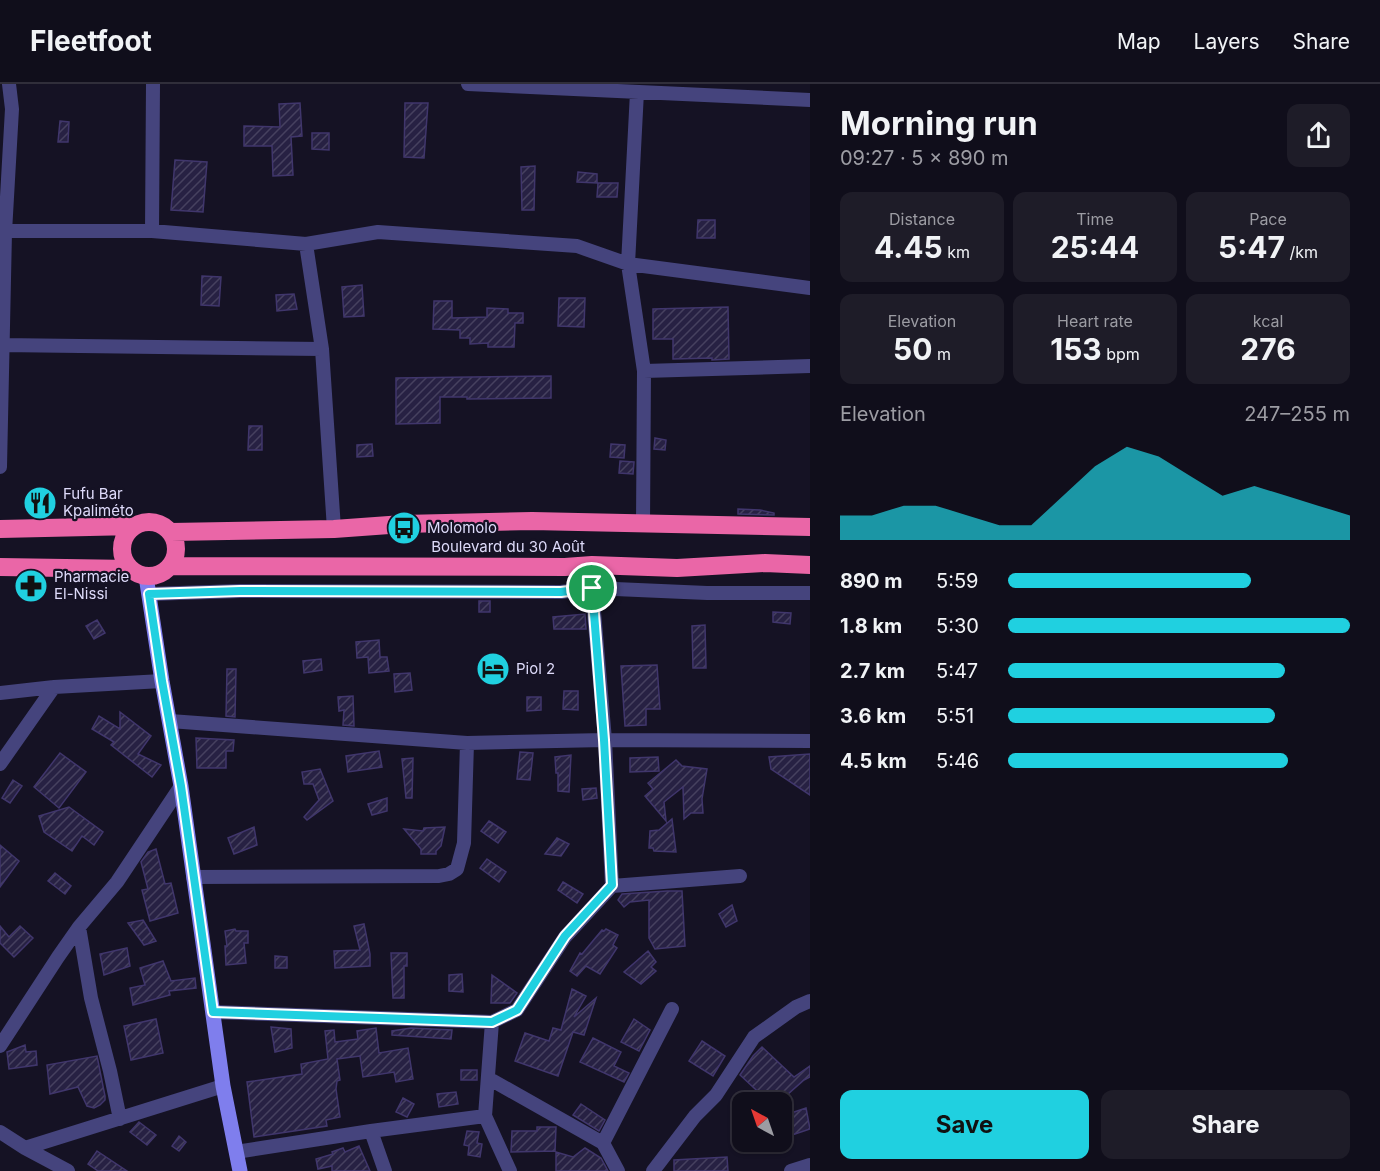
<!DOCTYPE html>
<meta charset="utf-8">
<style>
body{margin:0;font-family:Inter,sans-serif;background:#1e1c28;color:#f1f3f6;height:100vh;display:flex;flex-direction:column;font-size:22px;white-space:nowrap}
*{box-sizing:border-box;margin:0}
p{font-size:20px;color:#9c9ca3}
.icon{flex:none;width:33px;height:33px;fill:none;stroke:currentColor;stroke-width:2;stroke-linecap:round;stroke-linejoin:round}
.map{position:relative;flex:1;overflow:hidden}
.details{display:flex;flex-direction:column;background:#100e1b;width:570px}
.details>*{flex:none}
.needle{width:39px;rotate:320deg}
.buttons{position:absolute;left:732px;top:1008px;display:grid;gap:12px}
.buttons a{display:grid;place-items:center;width:60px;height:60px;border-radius:12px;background:#100e1b;box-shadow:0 2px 4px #0004,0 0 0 2px #302e3a;font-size:30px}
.pin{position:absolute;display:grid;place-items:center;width:51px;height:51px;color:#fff;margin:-26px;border:3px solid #fff;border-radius:50%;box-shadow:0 2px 6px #0007}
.round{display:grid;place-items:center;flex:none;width:63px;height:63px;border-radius:12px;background:#1e1c28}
.headline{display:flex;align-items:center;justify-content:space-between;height:102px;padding:0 30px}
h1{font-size:33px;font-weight:700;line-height:45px}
.stats{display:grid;grid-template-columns:repeat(3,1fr);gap:9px;height:102px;padding:6px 30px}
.stats div{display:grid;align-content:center;border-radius:12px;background:#1e1c28;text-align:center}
.stats b{font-size:30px;font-weight:700}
.stats small{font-size:16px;font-weight:400}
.stats p{font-size:16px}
.chart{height:168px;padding:12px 30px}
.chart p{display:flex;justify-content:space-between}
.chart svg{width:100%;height:108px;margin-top:6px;fill:#20d0e0;opacity:.7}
.primary-button{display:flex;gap:12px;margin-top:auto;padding:12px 30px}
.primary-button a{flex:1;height:69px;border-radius:12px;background:#20d0e0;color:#111;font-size:24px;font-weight:700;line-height:69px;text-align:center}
.primary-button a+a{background:#1e1c28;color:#f1f3f6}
ul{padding:0 30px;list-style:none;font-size:20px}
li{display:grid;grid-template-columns:96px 72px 1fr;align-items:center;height:45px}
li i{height:15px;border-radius:8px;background:#20d0e0}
header{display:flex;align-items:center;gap:36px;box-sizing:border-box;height:84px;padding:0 30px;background:#100e1b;border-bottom:2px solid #302e3a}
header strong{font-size:28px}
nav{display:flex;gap:33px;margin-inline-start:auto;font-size:21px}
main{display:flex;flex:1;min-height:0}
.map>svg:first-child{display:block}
</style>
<header>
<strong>Fleetfoot</strong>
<nav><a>Map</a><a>Layers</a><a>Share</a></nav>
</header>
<main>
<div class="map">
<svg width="810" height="1087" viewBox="0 0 810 1087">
<defs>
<pattern id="building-hatch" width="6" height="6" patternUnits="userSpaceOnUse" patternTransform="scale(1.5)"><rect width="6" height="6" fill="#272143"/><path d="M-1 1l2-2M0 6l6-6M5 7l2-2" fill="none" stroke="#46415f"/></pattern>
</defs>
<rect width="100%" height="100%" fill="#151224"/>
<!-- building -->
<path fill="url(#building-hatch)" stroke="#40366c" stroke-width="1.5" d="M300 19 302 52 291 53 293 91 273 92 272 62H244V42L280 43 279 20Z
M405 19H428L424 74 404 73Z
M60 37 69 38 68 58H58Z
M312 49H329V66L312 65Z
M175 76 207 78 203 128 171 126Z
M535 82 534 126H522L521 83Z
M578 88 597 90V99L577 98Z
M598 99H618L617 113H597Z
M698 136H715V154H697Z
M202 192 221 193 219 222 201 221Z
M362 201 364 232 344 233 342 203Z
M294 210 297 225 277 227 276 211Z
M559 214H585L584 243 558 242Z
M434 217H452V234L487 233V224L508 225V229H523V239H515L514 263H488V259L470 260V254H460V246L433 245Z
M728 223 729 275 712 276V274L673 275V255H653V225Z
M551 292V314L467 315V313H440V339L396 340V294Z
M249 342H262V366H248Z
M655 354 666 356 665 366 654 365Z
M372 360 373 372 357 373V361Z
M611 360 625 361 624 374 610 373Z
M620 377 634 378 633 390 619 389Z
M738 425 760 426 774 429V431L738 430Z
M479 517H490V528H479Z
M773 528 791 529 790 540 773 538Z
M585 530 586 545H554L553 533Z
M97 536 105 549 94 555 86 542Z
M705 541 706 584H693L692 542Z
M379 556 380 573H387L389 587 369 589 368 573 357 574 356 558Z
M321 575 322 586 304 589 303 577Z
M657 581 660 625H646V641L625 642 621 582Z
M227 585H236L235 633 226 632Z
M410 589 412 606 395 608 394 590Z
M564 607H578V626L563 625Z
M353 612 354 642 343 641 344 626 339 627 338 613Z
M527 613H541V626L527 627Z
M120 628 151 652 138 670 161 681 152 693 111 661 114 658 92 645 99 632 120 645Z
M196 654 234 656 233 667H226V684H197Z
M379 667 382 683 348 688 346 672Z
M520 668 533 669 530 696 517 695Z
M60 669 86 688 59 724 34 703Z
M810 670V711L771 685 769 673Z
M571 671 569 708 558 707V689H556L555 673Z
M658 673 659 687 630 688V674Z
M413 674 412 714H406L402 675Z
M676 676 682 682 707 685 702 715 703 729H691L684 735 683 703 664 718 666 737 645 712 653 705 648 699Z
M320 685 333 717 307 736 304 733 319 716 313 700H304L302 688Z
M13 696 22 702 10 719 2 714Z
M596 704 597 714 583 716 582 705Z
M387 714V727L372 731 368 720Z
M69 723 103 748 94 761 82 752 72 767 44 748 39 732Z
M672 735 676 768 654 767 653 764H649L650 747 659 746Z
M489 737 506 748 498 759 481 747Z
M254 743 257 761 234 770 228 754Z
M445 743 441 762 436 767V770H421V765L404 745 423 747 424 744Z
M557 754 569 760 561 772 545 770Z
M0 761 19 777 0 803Z
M156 765 165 800 171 799 178 829 150 837 142 806 148 805 141 778 148 768Z
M487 775 506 788 499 798 480 784Z
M55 789 71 802 65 810 48 797Z
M563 798 583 810 577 819 558 806Z
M667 807H682L685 862 655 865 649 854V816L630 818 624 823 618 816 622 810Z
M732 821 737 837 726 843 719 830Z
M143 836 156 857 144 861 128 839Z
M364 840 370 870V882L335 884 334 867 360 866 354 842Z
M0 842 9 853 20 842 33 854 14 873 0 859Z
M235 845 236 847H248V859H244L246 879 226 881 225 862H227L225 847Z
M606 845 618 851 613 861 617 864 600 890 586 882 577 892 570 887 580 869 582 870 602 846 604 847Z
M127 864 130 882 104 891 100 870Z
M648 867 656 878 651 883 656 887 641 900 624 888Z
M391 869H407V882H404V914H393Z
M275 872 287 873V884H275Z
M163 877 171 897 195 894 196 904 169 907 170 911 133 921 130 904 145 901 140 884Z
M462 890 463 908 449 907V891Z
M492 891 517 909 510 919H491Z
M572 905 586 912 574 933 596 914 584 951 573 948 558 992 515 977 525 949 549 957 553 944 561 946Z
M156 935 163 969 131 976 124 942Z
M634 935 650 946 639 967 621 958Z
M271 943 291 945 292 964 275 968Z
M376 944 379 969 408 964 413 995 396 998 394 988 363 993 360 972 337 975 340 996 337 997 336 1005 340 1033 326 1036 327 1042 254 1053 247 998 302 990 301 980 328 975 325 947 334 946 335 958 358 955 357 947Z
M411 944 452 946 451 955 392 951V947Z
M593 954 621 968 614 982 629 989 624 998 580 978Z
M702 957 725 972 713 992 689 977Z
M25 961 26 968 36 967 37 981 9 985 7 968Z
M762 963 794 993 810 982V993L804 996 779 1018H769L740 991 753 972Z
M97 972 105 1012V1016L100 1021 94 1024 87 1022 78 1003 50 1010 47 981Z
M461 986H477V996H461Z
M456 1008 458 1020 439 1023 437 1010Z
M403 1014 414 1020 407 1033 396 1028Z
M581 1020 605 1036 599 1047 573 1031Z
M806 1024 810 1045 786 1053 782 1042V1032Z
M139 1038 156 1051 147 1061 130 1048Z
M537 1043H556L555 1067 511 1068 512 1047H537Z
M467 1047 479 1048 477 1059 482 1060 480 1073 468 1071 469 1062 464 1061Z
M179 1052 186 1058 179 1067 172 1062Z
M359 1062 370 1087H332V1082L318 1085 316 1075 333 1070 332 1068 343 1064 345 1068Z
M585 1064 601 1074 608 1087H556V1068L573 1073Z
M97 1067 127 1087H98L88 1080Z
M727 1073 728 1087H674V1076Z"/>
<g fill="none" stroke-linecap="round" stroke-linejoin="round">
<!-- street -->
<path stroke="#45447d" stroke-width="14" d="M468 0 810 16
M637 8 628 180 644 287 643 440
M0 147H152L306 160 378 148 577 162 628 180 810 204
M152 147 153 0
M306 160 322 265 334 445
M2 261 322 265
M644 287 810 282
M0 383 5 148 12 25 9 0
M149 510 240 507 561 508 592 504 707 509H810
M0 609 54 603 162 597
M170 637 467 659 605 656 810 657
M0 680 54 603
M193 793 439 792 449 790 457 785 464 759 467 659
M612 802 740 792
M79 843 91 914 110 987 120 1035
M213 928 492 938
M0 962 58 873 79 843 117 798 181 702
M488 994 603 1059 618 1087
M371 1047 385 1087
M0 1048 25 1064 68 1087
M603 1059 672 925
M25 1064 223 1002
M236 1068 371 1047 485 1032
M510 1087 485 1032 492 938 517 926 565 853 612 802 605 656 592 504
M653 1087 695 1032 716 1011 754 953 796 923 810 917
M791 1087 810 1081"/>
<!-- secondary -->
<path stroke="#7f7eed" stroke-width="15" d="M146 492 162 597 181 702 223 1002 240 1087"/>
<!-- highway -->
<path stroke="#ea66a7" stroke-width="18" d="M122 465a27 27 0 1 1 54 0a27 27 0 1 1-54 0Z
M0 445 134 442
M171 448 334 445 403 440 532 437 810 443
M171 482 565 483 592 481 677 484 765 479 810 481
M0 483 131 485"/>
</g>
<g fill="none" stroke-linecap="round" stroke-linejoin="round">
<!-- route casing -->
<g stroke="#fff" stroke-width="12">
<path id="route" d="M592 504 604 656 612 801 565 852 517 926 492 938 213 928 181 702 162 597 149 510 240 507 561 508Z"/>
</g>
<!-- route -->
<use href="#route" stroke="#20d0e0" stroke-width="8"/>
</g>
<!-- icons -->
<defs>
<g id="restaurant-disc" transform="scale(1.725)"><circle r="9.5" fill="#20d0e0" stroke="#151224"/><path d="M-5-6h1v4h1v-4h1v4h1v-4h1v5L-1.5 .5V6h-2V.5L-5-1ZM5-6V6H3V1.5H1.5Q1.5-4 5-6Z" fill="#111"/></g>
<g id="bus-disc" transform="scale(1.725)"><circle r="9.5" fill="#20d0e0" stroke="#151224"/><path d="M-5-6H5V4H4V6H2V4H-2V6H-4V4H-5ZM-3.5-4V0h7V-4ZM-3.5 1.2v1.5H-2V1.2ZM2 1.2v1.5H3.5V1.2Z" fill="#111"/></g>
<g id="pharmacy-disc" transform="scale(1.725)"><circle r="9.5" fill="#20d0e0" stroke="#151224"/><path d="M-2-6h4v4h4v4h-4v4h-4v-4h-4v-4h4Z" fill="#111"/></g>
<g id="hotel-disc" transform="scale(1.725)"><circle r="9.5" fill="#20d0e0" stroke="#151224"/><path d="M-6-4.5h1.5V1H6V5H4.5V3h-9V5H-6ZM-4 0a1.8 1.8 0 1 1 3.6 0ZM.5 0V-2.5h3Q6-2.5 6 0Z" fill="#111"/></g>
</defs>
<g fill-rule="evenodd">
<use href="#restaurant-disc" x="40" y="419"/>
<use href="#bus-disc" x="404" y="444"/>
<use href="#pharmacy-disc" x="31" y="502"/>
<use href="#hotel-disc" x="493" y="585"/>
</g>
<g text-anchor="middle" stroke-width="4.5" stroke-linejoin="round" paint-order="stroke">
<!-- poi labels -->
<g font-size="15" fill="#dedbfa" stroke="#151224" text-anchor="start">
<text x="63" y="415">Fufu Bar<tspan x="63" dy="17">Kpaliméto</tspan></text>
<text x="427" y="449">Molomolo</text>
<text x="54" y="498">Pharmacie<tspan x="54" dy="17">El-Nissi</tspan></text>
<text x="516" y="590">Piol 2</text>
</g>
<!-- street labels -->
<g font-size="15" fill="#dedbfa" stroke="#151224">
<text x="508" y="468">Boulevard du 30 Août</text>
</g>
</g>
</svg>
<div class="buttons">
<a><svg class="needle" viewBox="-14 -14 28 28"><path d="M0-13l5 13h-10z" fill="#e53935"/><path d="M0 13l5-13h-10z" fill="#9c9ca3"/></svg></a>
</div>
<div class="pin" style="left:592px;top:504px;background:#1e9e55"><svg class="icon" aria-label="arrive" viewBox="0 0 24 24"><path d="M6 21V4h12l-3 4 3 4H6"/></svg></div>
</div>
<section class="details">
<div class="headline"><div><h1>Morning run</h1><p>09:27 · 5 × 890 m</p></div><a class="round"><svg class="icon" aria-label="share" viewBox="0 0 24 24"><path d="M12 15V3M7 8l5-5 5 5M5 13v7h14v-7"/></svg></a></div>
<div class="stats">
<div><p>Distance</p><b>4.45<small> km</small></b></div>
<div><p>Time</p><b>25:44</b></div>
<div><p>Pace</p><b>5:47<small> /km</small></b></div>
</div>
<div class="stats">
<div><p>Elevation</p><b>50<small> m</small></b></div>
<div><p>Heart rate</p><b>153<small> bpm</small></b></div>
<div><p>kcal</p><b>276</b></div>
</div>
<div class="chart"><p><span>Elevation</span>247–255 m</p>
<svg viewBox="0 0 160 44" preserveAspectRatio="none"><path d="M0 44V34L10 34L20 30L30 30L40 34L50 38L60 38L70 26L80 14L90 6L100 10L110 18L120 26L130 22L140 26L150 30L160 34V44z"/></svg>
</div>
<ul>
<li><b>890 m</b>5:59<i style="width:71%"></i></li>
<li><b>1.8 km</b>5:30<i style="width:100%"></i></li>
<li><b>2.7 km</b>5:47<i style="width:81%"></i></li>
<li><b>3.6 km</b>5:51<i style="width:78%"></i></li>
<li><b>4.5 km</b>5:46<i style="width:82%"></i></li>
</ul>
<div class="primary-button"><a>Save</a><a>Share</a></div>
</section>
</main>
